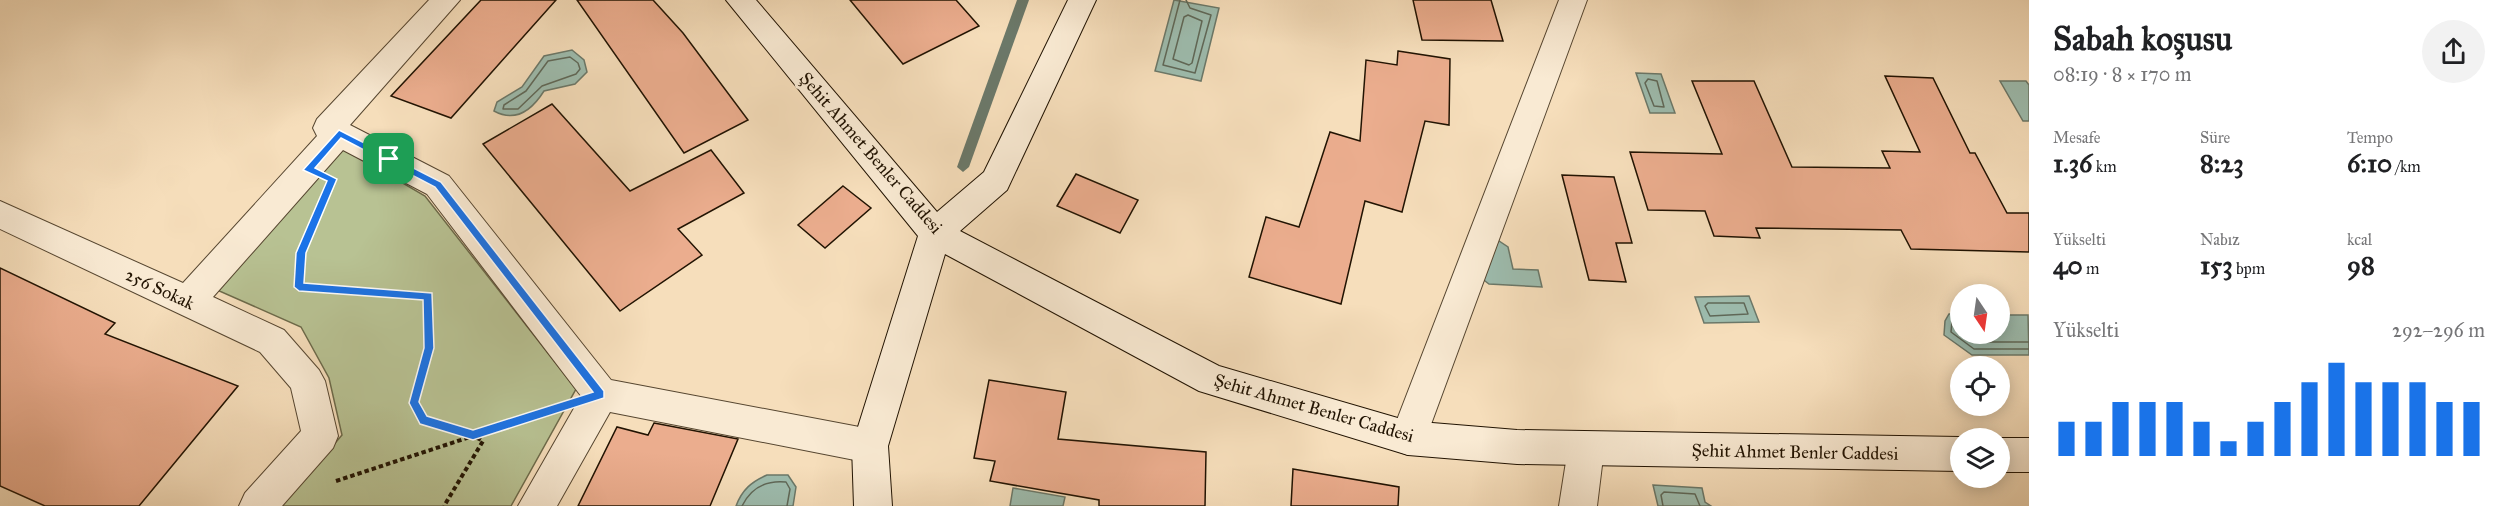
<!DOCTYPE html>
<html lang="tr">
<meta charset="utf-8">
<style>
body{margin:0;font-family:"IM FELL Great Primer",serif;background:#f2f2f2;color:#202124;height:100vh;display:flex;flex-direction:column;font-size:22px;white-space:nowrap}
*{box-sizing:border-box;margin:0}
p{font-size:20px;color:#757577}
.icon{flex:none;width:33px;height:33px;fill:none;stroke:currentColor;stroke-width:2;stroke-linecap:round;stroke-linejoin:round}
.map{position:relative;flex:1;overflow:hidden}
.details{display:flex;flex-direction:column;background:#fff;width:480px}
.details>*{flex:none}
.needle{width:39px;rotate:167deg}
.tools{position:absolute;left:1950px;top:284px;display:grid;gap:12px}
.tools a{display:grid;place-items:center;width:60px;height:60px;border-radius:50%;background:#fff;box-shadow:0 3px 15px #0003;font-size:30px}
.pin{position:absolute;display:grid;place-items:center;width:51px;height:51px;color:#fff;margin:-26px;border-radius:12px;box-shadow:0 3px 9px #0006}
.round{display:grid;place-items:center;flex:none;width:63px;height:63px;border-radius:32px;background:#f2f2f2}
.summary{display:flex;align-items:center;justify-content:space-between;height:102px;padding:0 24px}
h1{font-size:33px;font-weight:700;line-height:45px}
.figures{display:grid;grid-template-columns:repeat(3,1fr);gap:9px;height:102px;padding:6px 24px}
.figures div{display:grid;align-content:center}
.figures b{font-size:26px;font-weight:700}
.figures small{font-size:16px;font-weight:400}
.figures p{font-size:16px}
.chart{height:168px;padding:12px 24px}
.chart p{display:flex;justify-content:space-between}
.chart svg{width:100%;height:108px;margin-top:6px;stroke:#1a73e8;stroke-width:6}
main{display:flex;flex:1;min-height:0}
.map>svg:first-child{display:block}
</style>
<main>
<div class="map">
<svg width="2029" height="506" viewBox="0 0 2029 506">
<rect width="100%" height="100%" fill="#f6debb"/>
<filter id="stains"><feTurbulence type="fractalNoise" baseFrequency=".00333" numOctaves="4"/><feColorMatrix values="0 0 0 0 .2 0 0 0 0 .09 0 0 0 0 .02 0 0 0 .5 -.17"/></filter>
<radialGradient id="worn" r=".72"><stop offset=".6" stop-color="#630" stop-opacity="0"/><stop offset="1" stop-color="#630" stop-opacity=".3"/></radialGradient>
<!-- green -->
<path fill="#b8c293" stroke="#6c6a4a" stroke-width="1.5" d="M338 145 425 196 576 389 511 506H281L342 435 329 378 301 327 217 290Z"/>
<!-- water -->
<path fill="#9dbcae" stroke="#6b7869" stroke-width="1.5" d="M1174 0 1219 8 1201 81 1155 71Z
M572 50 584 60 587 72 575 84 544 91C532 110 516 123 494 111L497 102 522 87 544 56Z
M1636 73 1661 74 1675 113H1650Z
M2000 81H2026L2029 85V121H2023Z
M1487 233 1508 247 1513 269 1538 270 1542 287 1489 284 1476 274Z
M1749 296 1759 322 1704 323 1695 297Z
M1949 314H1960V333H2000V315H2028L2029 355H1972L1944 335 1945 321Z
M767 475H788L796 487 793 506H736C742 490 751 482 767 475Z
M1653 485 1702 488 1705 502 1711 506H1658Z
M1013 488 1065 497 1063 506H1010Z"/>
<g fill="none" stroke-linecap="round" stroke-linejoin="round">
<!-- shore -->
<path stroke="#5f6858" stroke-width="1.5" d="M1180 0 1163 65 1195 73 1211 15 1190 8 1186 0
M1188 15 1202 21 1192 63 1189 65 1173 59 1184 17Z
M570 57 578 63 580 69 576 74 542 86 518 109H503L504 105 526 91 548 61Z
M1648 79 1657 81 1664 107 1654 106 1645 83Z
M1708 303H1744L1748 314 1710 316 1705 306Z
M1960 320 1952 321 1951 332 1974 349H2029
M1963 333 1977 342H2029
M742 506C751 488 766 480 786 482L790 489 787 506
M1663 506 1661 495 1664 492 1695 494 1700 506"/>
<!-- stream -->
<path fill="#6b7869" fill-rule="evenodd" d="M1017 0H1029L969 167 963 172 957 167Z"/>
</g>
<!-- building -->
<path fill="#ebad8e" stroke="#211302" stroke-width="1.5" d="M481 0H556L451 118 391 96Z
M577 0H653L683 33 748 120 684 153Z
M850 0H956L979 26 903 64Z
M1413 0H1491L1503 41 1422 40Z
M1398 51 1450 59 1449 125 1425 121 1402 212 1365 201 1341 304 1249 277 1266 217 1299 227 1330 132 1360 141 1366 60 1397 65Z
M1885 76 1933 78 1970 153H1975L2007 213H2029V252L1911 249 1901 230 1756 228 1760 238 1714 236 1705 211 1648 210 1630 152 1722 154 1692 81H1754L1792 167 1890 168 1882 151 1920 152Z
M552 104 630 191 711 150 744 193 678 229 702 255 620 311 483 144Z
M1076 174 1138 200 1120 233 1057 206Z
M1562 175 1614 177 1632 243H1616L1626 282 1589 280Z
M843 186 871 208 825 248 798 225Z
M0 268 115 323 105 334 238 386 139 506H45L0 486Z
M989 380 1066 392 1058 439 1206 452 1205 506H1099V500L990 481 995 461 974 458Z
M654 423 738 439 710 506H578L617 427 648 435Z
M1293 469 1399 487 1398 506H1291Z"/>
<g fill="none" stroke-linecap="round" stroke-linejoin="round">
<!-- street casing -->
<g stroke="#564630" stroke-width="2">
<path id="street" d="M429 0H460L350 125 449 176 611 380 870 429 883 434 888 446 883 458 870 463 610 412 557 506H518L581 396 427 194 343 150 213 297 284 330 319 370 325 381 338 436 333 448 282 506H239L245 493 301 431 291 388 260 352 0 229V201L183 283 317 136 313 128 317 119Z
M1559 0H1587L1426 438 1421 450 1408 455 1395 450 1390 438Z
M1586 432 1599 437 1604 449 1597 506H1559L1568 449 1573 437Z"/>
</g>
<!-- secondary casing -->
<g stroke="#211302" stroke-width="2">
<path id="secondary" d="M726 0H756L937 212 984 172 1068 0H1096L1007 190 960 231 1219 366 1408 421 1517 430 1960 437 1963 438H1960V471L1517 464 1408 455 1199 391 945 254 888 446 892 506H854L852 446 918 236Z
M1999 438H2029V472H2000Z"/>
</g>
<!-- path -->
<path stroke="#211302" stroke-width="4" stroke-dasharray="4.5 3" stroke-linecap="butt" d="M313 221 301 253 299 287 428 296 429 348 414 403 424 420 459 428 483 441 444 506
M336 481 546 412"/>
<!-- street -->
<use href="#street" fill="#f9ead3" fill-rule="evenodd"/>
<!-- secondary -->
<use href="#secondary" fill="#f9ead3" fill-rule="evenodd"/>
</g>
<!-- route -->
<path fill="#1a73e8" stroke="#fff" stroke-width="1.5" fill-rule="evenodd" d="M339 130 441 182 604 391V398L473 440 420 424 409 403 424 348 423 300 299 291 294 287 296 253 327 181 303 170ZM341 138 435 187 593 392 473 430 427 416 419 402 434 348 432 293 304 283 306 253 337 179 315 168Z"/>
<g text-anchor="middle" stroke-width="6" stroke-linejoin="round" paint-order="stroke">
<!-- street labels -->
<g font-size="18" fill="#211302" stroke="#f9ead3">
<text transform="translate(871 153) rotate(49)" y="6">Şehit Ahmet Benler Caddesi</text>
<text transform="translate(160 289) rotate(25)" y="6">256 Sokak</text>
<text transform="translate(1314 408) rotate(16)" y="6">Şehit Ahmet Benler Caddesi</text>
<text transform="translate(1795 452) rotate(1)" y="6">Şehit Ahmet Benler Caddesi</text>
</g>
</g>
<rect width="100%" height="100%" filter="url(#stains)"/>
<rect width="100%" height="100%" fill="url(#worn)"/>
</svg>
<div class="tools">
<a><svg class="needle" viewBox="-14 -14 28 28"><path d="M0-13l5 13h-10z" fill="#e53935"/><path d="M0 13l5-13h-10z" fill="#757577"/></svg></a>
<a><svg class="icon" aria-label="locate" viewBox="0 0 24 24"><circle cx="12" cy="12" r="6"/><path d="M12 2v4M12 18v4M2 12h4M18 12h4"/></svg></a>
<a><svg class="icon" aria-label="layers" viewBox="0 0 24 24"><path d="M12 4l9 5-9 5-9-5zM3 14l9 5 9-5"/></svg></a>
</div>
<div class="pin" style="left:389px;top:159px;background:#1e9e55"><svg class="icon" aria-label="arrive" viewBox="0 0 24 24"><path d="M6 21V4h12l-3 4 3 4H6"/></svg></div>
</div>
<section class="details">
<div class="summary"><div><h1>Sabah koşusu</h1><p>08:19 · 8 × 170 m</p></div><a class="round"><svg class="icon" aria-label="share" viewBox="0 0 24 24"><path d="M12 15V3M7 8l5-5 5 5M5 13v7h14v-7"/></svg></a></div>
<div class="figures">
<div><p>Mesafe</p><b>1.36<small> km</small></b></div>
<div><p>Süre</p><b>8:23</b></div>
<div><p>Tempo</p><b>6:10<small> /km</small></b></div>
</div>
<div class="figures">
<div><p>Yükselti</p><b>40<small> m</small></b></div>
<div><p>Nabız</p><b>153<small> bpm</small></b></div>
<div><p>kcal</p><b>98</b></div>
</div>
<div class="chart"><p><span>Yükselti</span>292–296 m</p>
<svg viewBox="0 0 160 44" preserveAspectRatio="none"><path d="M5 44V30M15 44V30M25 44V22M35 44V22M45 44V22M55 44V30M65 44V38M75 44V30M85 44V22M95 44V14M105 44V6M115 44V14M125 44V14M135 44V14M145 44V22M155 44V22"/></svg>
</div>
</section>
</main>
